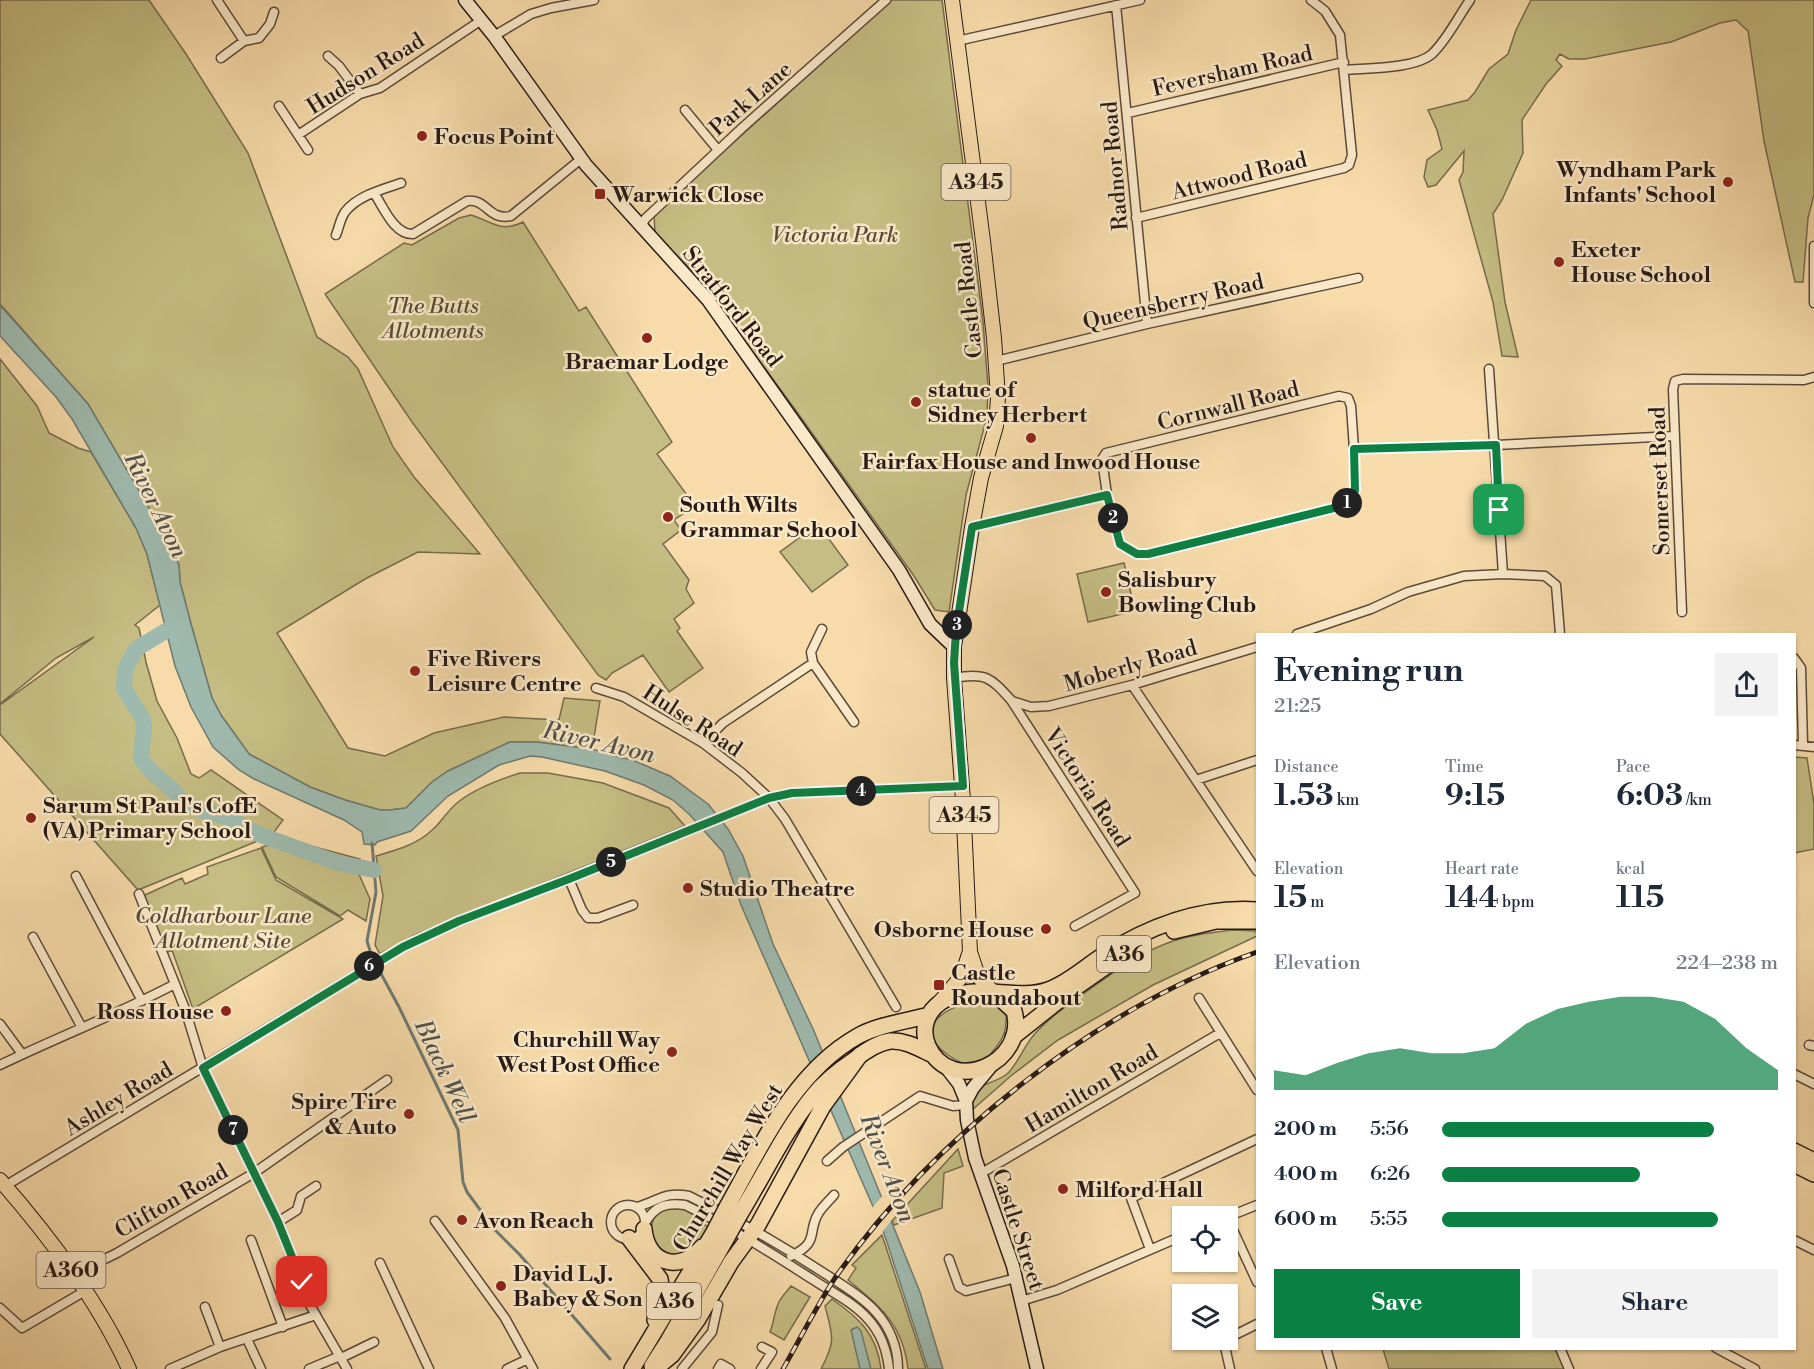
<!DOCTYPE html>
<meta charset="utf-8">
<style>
body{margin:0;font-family:"Libre Bodoni",serif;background:#f2f2f3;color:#1f2937;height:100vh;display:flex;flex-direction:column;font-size:22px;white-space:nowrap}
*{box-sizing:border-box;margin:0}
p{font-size:20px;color:#747a83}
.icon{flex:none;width:33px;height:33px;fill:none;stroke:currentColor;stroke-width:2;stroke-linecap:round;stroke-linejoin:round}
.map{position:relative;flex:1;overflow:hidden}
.sheet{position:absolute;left:1256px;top:633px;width:540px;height:717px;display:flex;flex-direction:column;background:#fff;border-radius:0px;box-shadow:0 2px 4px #0004}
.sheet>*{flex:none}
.buttons{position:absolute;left:1172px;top:1206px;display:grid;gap:12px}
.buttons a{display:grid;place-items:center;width:66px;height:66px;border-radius:0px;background:#fff;box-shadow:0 2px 4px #0004;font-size:30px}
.pin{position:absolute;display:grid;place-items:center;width:51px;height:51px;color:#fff;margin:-26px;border-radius:12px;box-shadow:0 3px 9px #0006}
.km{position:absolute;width:30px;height:30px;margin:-15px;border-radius:50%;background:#222;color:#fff;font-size:16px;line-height:30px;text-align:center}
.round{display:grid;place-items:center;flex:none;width:63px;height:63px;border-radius:0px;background:#f2f2f3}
.summary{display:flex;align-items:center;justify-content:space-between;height:102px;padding:0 18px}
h1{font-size:33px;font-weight:700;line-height:45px}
.metrics{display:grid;grid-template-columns:repeat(3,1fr);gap:9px;height:102px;padding:6px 18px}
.metrics div{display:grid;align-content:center}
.metrics b{font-size:30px;font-weight:700}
.metrics small{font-size:16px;font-weight:400}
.metrics p{font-size:16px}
.chart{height:168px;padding:12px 18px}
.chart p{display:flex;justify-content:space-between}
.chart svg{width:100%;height:108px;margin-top:6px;fill:#0b8043;opacity:.7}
.action{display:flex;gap:12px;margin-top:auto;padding:12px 18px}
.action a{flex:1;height:69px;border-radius:0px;background:#0b8043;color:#fff;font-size:24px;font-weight:700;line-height:69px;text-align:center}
.action a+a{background:#f2f2f3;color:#1f2937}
ul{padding:0 18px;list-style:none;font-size:20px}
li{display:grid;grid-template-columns:96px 72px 1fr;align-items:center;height:45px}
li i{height:15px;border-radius:8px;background:#0b8043}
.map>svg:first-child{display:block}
</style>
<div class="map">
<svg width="1814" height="1369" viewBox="0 0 1814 1369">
<rect width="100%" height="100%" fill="#f7dbaa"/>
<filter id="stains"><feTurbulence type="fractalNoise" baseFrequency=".00333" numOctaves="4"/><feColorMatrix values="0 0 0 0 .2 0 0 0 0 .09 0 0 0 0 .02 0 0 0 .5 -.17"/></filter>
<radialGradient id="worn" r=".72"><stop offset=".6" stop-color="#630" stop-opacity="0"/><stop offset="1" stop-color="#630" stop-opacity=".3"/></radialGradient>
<!-- green -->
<path fill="#c5bd83" stroke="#766c4c" stroke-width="1.5" d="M0 0H149L186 54 248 153 317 337 348 357 358 369 393 447 414 477 480 554 418 552 365 579 277 633 348 748 385 756 434 733 504 717 559 720 564 698 600 701 592 749 536 742H510L448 771 432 782 406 808 390 810H380L345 800 310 787 249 754 221 715 212 698 191 624 180 582 179 565 168 540 88 404 0 304Z
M892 0H942L983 321 988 387 987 417 966 495 949 612 935 610 914 576 797 412 698 277 655 233 654 214Z
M1531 0H1814V195L1808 218 1803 282H1795L1764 141 1748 31 1736 20 1720 23 1671 42 1585 59H1569L1560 54 1556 60 1562 66 1546 84 1522 120 1523 153 1502 200 1493 214 1505 302 1518 357 1502 356 1493 302 1459 180 1463 172 1464 151 1436 185 1428 187 1424 177 1427 160 1442 149 1437 130 1428 110 1468 100 1475 92 1489 69 1508 54 1516 30Z
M471 215C493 222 500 233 523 222L579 311 586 307 672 442 657 454 695 506 674 520 681 530 663 544 689 580 686 589 694 603 674 619 680 628 677 631 703 668 669 692 643 655 612 673 606 680 598 675 412 422 325 294 404 243 412 245 459 218Z
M0 359 37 406 49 433 78 448 91 452 136 528 147 554 160 605 135 625 139 628 146 662 157 701 177 738 191 774 199 778 211 770 283 820 272 835 138 890 0 734V705L94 637 56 658 0 704Z
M818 524 848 565 812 592 780 552Z
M1124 563 1135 611 1088 622 1077 574Z
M1794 757 1807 758 1814 804V849L1794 853Z
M520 773H548L603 783 669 808 685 826 417 934 380 954 375 945 383 896 376 856C396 850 416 845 431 831 441 823 447 811 457 803 474 789 498 780 520 773Z
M281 842H296L360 859 358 872 370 899 366 921 348 910 340 916 276 877 262 847Z
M261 848 276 880 343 919 193 1009 172 950 166 953 143 896 182 878 185 884 208 874 207 867Z
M1232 930 1256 931 1257 936 1153 985 1058 1040 1012 1075 972 1110C972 1080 990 1087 1007 1074 1015 1068 1025 1045 1033 1036 1048 1018 1068 1005 1086 992 1111 974 1136 955 1165 944 1186 935 1210 933 1232 930Z
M978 1001 992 1004 1001 1008 1006 1013C1007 1030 1004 1038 993 1051 989 1056 985 1062 979 1064 967 1067 957 1061 948 1055 909 1028 947 1005 978 1001Z
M958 1149 963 1166 944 1173 942 1208 894 1225 892 1221Z
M666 1208H682L705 1221 703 1224 709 1227 700 1242 678 1257 661 1254 649 1233 654 1218Z
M882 1235 926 1369H908C903 1325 881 1307 848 1280L856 1268 852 1265Z
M791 1286 810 1297 784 1340 770 1332C774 1322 774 1312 779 1302 782 1296 787 1291 791 1286Z
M832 1299C859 1318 877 1334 881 1369H821C836 1341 833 1336 825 1306Z
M1383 1349H1555L1565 1369H1389Z"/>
<!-- water -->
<path fill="#9ebaae" stroke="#6e7a71" stroke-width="1.5" d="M0 305 88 404 168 540 179 565 180 582 191 624 212 698 221 715 249 754 310 787 345 800 380 810H390L406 808 432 782 448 771 499 747 510 742H536L592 749 622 758 630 759 670 776 708 804 728 829 743 856 773 944 814 1031 920 1292 943 1369H928L882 1227 741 905 723 852 690 815 673 800 644 785 605 771 542 757 530 756 499 765 448 796 411 831 377 842 375 845 364 844 362 832 344 820 254 779 239 770 213 747 191 707 175 666 147 554 136 528 72 419 56 397 0 336Z
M857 1327 861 1331 871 1369H860L851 1330Z"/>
<!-- pier -->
<path fill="#f7dbaa" d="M884 1194 894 1217 881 1234 871 1209Z"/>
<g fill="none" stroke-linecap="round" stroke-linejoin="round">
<!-- stream -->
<path stroke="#6e7a71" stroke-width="3" d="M372 843 376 892 367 941 372 957 399 1007 458 1130 463 1182 467 1192 495 1230 520 1255 610 1359"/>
<!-- river -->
<path stroke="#9ebaae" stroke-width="16" d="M174 626 136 649 125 669 124 689 142 717 144 726 141 759 151 771 172 789 182 801 200 810 226 817 258 834 338 863 374 870"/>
<!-- street casing -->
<g stroke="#5b4a3a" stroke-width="11">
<path id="street" d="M217 0 244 41 259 38 270 24 274 12
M1116 5 1147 324
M494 36 531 14 551 8 594 0
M957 41 1140 0
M328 56 339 66 360 94
M221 58 244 41
M1345 70C1367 68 1415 69 1432 54 1447 40 1458 17 1470 0
M279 106 308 150
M685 110 718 150
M1128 113 1344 62
M298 135 360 94 380 88 480 21
M374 193C383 206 394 235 413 234L467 201C487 198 488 221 511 216L581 159
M1136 218 1344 168 1349 165 1352 155 1340 35 1325 11 1311 0
M642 226 645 219 742 128 886 0
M336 235C339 228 340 219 345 212 357 196 383 189 401 183
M1814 246V303
M996 361 1147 324 1358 278
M1489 369 1503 574
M1107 495 1120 544 1137 554H1148L1342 506 1351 499 1355 490 1354 449
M972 527 1107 495 1102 459 1106 453 1339 396 1348 398 1351 406 1354 449 1496 445 1675 436
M1682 612 1673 389 1675 381 1683 379 1804 380 1814 377
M1297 634 1371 609 1408 592 1464 576 1503 574 1545 576 1556 585 1560 634
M1794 658 1801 668 1803 745
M813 663 811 652 822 629
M954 678C986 672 991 678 1011 700L1135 893 1075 926
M1132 685 1257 871
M596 688 624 697 703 743 742 773 769 798 785 819 896 1007
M1012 701 1031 707 1049 706 1132 685 1257 647
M703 743 723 723 813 663 854 722
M1794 745 1814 747
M1196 780 1257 760
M76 876 142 1001
M569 879 582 910 588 918H598L633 905
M139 894 185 1009 203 1068 278 1222 310 1305 347 1369
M33 937 81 1026
M1199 998 1257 1090
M0 1024 22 1054
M1809 1045 1814 1046
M0 1065C58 1037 118 1014 175 984
M1794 1074 1814 1084
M827 1161 843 1147 920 1096 953 1106 966 1105
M980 1174 1220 1033
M5 1186 403 947 459 921 569 879 769 798 792 793 963 786
M611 1222a17 17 0 1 1 34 0a17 17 0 1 1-34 0Z
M637 1207C658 1201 665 1191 689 1196 736 1219 783 1246 827 1275 844 1286 862 1297 875 1311 890 1327 898 1348 898 1369
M1227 1217 1257 1282
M1227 1217 1257 1205
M435 1221 505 1318 533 1369
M278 1222 297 1210 301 1196 316 1186
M645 1223C655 1206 666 1202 685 1205 729 1226 771 1253 812 1279 831 1292 853 1302 868 1319 881 1333 887 1350 889 1369
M251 1240 283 1327
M1794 1240 1814 1250
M1150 1249 1131 1198 1257 1139
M791 1256C820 1242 807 1233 818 1214 822 1207 829 1201 834 1195
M949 1259 959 1287 966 1291 1016 1278
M380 1263 429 1369
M74 1274 117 1253 254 1173 387 1080
M1021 1301 1057 1290 1182 1236
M205 1307 220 1347
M0 1308 22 1328 85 1291
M247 1339 261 1369
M1227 1339 1257 1324
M1227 1340 1225 1347 1230 1369
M1326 1348 1332 1369
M1560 1348 1569 1369
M1716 1348 1755 1369
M341 1358 374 1342
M170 1369 220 1347 316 1315
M309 1369 340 1356
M507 1369 528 1359
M682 1369 712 1332 718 1305
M718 1369 721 1364 730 1369
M761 1369 772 1352 762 1347"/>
</g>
<!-- secondary casing -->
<g stroke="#271a15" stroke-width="15">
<path id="secondary" d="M465 0 494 36 586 165 708 300 899 570 930 624 954 647
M945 1066 959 1084 966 1101 967 1120 975 1158 1013 1266 1037 1369
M966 1101 973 1088 992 1065"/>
</g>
<!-- primary casing -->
<g stroke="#271a15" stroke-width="16">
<path id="primary" d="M952 0 983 241 994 338 998 398 996 426 981 478 972 527 954 647V678L963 800 970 952 978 976 993 992
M939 1003 962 976 969 954
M0 1180C50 1237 98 1300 129 1369"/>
</g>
<!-- highway casing -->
<g stroke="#271a15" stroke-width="18">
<path id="highway" d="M1174 931 1216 921H1257
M993 992 1014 1011C1028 1063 951 1097 928 1046 921 1030 926 1012 941 1002 975 980 1013 1002 1048 990 1068 983 1085 967 1102 956 1149 926 1200 906 1257 910
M1013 1037 1072 990 1125 953
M1794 1151 1814 1161
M1794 1164 1814 1174
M727 1207C761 1146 794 1072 858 1036 880 1024 905 1022 929 1015
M740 1214C764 1175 784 1132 813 1096 824 1082 839 1070 854 1060 865 1051 877 1043 890 1041 906 1040 920 1049 933 1055
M644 1229C647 1263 679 1274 702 1247
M629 1238 660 1279 662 1293 655 1320
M652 1366 668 1341 726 1239
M632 1369 714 1232
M655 1369 672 1355 698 1319 731 1262 758 1225 823 1106 860 1055"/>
</g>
<!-- street -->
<use href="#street" stroke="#fae8c8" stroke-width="8"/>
<!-- secondary -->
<use href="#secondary" stroke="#fae8c8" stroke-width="12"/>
<!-- primary -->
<use href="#primary" stroke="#f7dbaa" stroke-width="14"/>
<!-- highway -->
<use href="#highway" stroke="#f7dbaa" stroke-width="15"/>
<!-- rail casing -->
<g stroke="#271a15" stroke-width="5">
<path id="rail" d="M783 1369C800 1339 816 1307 835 1278 933 1138 1095 1009 1257 952"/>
</g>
<!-- rail -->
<use href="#rail" stroke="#fae8c8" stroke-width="3" stroke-dasharray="9" stroke-linecap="butt"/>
<!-- highway-bridge casing -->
<g stroke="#271a15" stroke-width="18" stroke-linecap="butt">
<path id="highway-bridge" d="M714 1232 727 1207
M726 1239 740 1214"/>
</g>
<!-- highway-bridge -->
<use href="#highway-bridge" stroke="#f7dbaa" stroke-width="15"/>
</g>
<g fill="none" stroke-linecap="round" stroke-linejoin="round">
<!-- route casing -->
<g stroke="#fff" stroke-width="12">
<path id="route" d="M302 1282 278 1222 203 1068 403 947 459 921 569 879 769 798 792 793 963 786 954 663 956 631 972 527 1107 495 1120 544 1137 554H1148L1342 506 1351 500 1355 490 1354 449 1496 445 1499 510"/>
</g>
<!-- route -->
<use href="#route" stroke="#0b8043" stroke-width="8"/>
</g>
<!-- markers -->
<g fill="#8f2418" stroke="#fae8c8" stroke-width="2">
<circle cx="422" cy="136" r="6"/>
<circle cx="1728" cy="182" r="6"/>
<rect x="594" y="188" width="12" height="12" rx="3"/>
<circle cx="1559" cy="262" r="6"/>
<circle cx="647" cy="338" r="6"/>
<circle cx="916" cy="402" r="6"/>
<circle cx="1031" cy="438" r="6"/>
<circle cx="668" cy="517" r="6"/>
<circle cx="1106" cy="592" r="6"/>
<circle cx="415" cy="671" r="6"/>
<circle cx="31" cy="818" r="6"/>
<circle cx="688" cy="888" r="6"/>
<circle cx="1046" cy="929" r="6"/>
<rect x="933" y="979" width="12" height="12" rx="3"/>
<circle cx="226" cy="1011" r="6"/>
<circle cx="672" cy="1052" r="6"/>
<circle cx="409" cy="1114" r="6"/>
<circle cx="1063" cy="1189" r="6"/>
<circle cx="462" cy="1220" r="6"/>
<circle cx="501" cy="1286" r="6"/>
</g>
<g text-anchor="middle" stroke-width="5" stroke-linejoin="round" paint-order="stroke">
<!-- shield labels -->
<g fill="#fae8c8" stroke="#66584b" stroke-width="1.5">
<rect x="941.5" y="164" width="69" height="36" rx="4.5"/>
<rect x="929.5" y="797" width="69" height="36" rx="4.5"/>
<rect x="1097" y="936" width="54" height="36" rx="4.5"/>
<rect x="36.5" y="1252" width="69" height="36" rx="4.5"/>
<rect x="647" y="1283" width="54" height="36" rx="4.5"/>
</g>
<g font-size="21" font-weight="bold" fill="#271a15">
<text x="976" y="189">A345</text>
<text x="964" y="822">A345</text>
<text x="1124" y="961">A36</text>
<text x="71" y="1277">A360</text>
<text x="674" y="1308">A36</text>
</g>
<!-- street labels -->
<g font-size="22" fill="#271a15" stroke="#fae8c8">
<text transform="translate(1232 70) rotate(-13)" y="8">Feversham Road</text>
<text transform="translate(365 73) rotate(-32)" y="8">Hudson Road</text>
<text transform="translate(750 98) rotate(-41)" y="8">Park Lane</text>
<text transform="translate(1114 166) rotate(-95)" y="8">Radnor Road</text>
<text transform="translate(1239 175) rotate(-14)" y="8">Attwood Road</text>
<text transform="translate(968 300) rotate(-96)" y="8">Castle Road</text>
<text transform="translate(1173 301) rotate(-13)" y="8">Queensberry Road</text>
<text transform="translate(733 306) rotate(52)" y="8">Stratford Road</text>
<text transform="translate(1228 405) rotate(-14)" y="8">Cornwall Road</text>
<text transform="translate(1659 481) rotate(-92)" y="8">Somerset Road</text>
<text transform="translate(1130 665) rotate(-16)" y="8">Moberly Road</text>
<text transform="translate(693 720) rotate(33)" y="8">Hulse Road</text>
<text transform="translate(1088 787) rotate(57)" y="8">Victoria Road</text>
<text transform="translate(1091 1088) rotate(-31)" y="8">Hamilton Road</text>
<text transform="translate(118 1098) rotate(-31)" y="8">Ashley Road</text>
<text transform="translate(727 1167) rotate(-59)" y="8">Churchill Way West</text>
<text transform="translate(171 1200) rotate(-30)" y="8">Clifton Road</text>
<text transform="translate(1019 1229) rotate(72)" y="8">Castle Street</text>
</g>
<!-- poi labels -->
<g font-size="22" font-weight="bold" fill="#271a15" stroke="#fae8c8" text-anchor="start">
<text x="434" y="144">Focus Point</text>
<text x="1716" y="177" text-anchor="end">Wyndham Park<tspan x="1716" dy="25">Infants' School</tspan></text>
<text x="612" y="202">Warwick Close</text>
<text x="1571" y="257">Exeter<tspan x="1571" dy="25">House School</tspan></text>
<text x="647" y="369" text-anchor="middle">Braemar Lodge</text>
<text x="928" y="397">statue of<tspan x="928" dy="25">Sidney Herbert</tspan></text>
<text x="1031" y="469" text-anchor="middle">Fairfax House and Inwood House</text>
<text x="680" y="512">South Wilts<tspan x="680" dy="25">Grammar School</tspan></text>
<text x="1118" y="587">Salisbury<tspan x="1118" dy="25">Bowling Club</tspan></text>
<text x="427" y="666">Five Rivers<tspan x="427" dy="25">Leisure Centre</tspan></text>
<text x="43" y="813">Sarum St Paul's CofE<tspan x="43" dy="25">(VA) Primary School</tspan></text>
<text x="700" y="896">Studio Theatre</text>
<text x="1034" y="937" text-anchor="end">Osborne House</text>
<text x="951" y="980">Castle<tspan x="951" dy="25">Roundabout</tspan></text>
<text x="214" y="1019" text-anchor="end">Ross House</text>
<text x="660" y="1047" text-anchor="end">Churchill Way<tspan x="660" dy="25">West Post Office</tspan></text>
<text x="397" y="1109" text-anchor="end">Spire Tire<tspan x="397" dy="25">&amp; Auto</tspan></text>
<text x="1075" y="1197">Milford Hall</text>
<text x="474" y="1228">Avon Reach</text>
<text x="513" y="1281">David L.J.<tspan x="513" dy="25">Babey &amp; Son</tspan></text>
</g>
<!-- park labels -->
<g font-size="22" font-style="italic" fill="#564b36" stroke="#fae8c8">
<text x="835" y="242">Victoria Park</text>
<text x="433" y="313">The Butts<tspan x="433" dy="25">Allotments</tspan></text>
<text x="223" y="923">Coldharbour Lane<tspan x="223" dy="25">Allotment Site</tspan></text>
</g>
<!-- water labels -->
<g font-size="24" font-style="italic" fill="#51524b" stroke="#fae8c8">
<text transform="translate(156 505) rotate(64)" y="8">River Avon</text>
<text transform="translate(599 742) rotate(13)" y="8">River Avon</text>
<text transform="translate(445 1071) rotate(65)" y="8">Black Well</text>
<text transform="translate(888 1168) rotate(69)" y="8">River Avon</text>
</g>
</g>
<rect width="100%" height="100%" filter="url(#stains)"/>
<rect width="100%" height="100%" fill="url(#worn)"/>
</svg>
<div class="buttons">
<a><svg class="icon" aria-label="locate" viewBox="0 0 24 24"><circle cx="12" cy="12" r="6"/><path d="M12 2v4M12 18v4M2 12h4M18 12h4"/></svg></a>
<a><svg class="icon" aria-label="layers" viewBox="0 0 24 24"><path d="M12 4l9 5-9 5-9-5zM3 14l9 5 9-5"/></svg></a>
</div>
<div class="pin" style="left:1499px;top:510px;background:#1e9e55"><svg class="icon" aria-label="arrive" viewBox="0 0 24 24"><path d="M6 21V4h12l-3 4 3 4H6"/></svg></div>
<div class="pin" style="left:302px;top:1282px;background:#d93025"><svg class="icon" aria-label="check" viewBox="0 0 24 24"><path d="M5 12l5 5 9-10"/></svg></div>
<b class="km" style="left:1347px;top:503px">1</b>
<b class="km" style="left:1113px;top:518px">2</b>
<b class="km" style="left:957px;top:625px">3</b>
<b class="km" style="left:861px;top:791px">4</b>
<b class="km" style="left:611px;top:862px">5</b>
<b class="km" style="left:369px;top:966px">6</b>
<b class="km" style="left:233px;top:1130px">7</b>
<section class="sheet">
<div class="summary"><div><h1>Evening run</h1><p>21:25</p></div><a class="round"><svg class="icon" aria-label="share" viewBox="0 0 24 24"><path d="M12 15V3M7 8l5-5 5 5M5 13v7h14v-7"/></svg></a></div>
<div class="metrics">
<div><p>Distance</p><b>1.53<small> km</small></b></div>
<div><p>Time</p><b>9:15</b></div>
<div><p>Pace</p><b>6:03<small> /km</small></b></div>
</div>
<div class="metrics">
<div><p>Elevation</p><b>15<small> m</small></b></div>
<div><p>Heart rate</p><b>144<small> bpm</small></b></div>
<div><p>kcal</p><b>115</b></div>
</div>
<div class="chart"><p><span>Elevation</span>224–238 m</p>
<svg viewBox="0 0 160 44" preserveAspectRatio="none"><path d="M0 44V36L10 38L20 33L30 29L40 27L50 29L60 29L70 27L80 17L90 11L100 8L110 6L120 6L130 8L140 15L150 27L160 36V44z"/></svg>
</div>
<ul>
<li><b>200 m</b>5:56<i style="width:81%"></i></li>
<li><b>400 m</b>6:26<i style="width:59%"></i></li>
<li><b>600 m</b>5:55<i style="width:82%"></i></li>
</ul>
<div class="action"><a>Save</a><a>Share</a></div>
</section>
</div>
